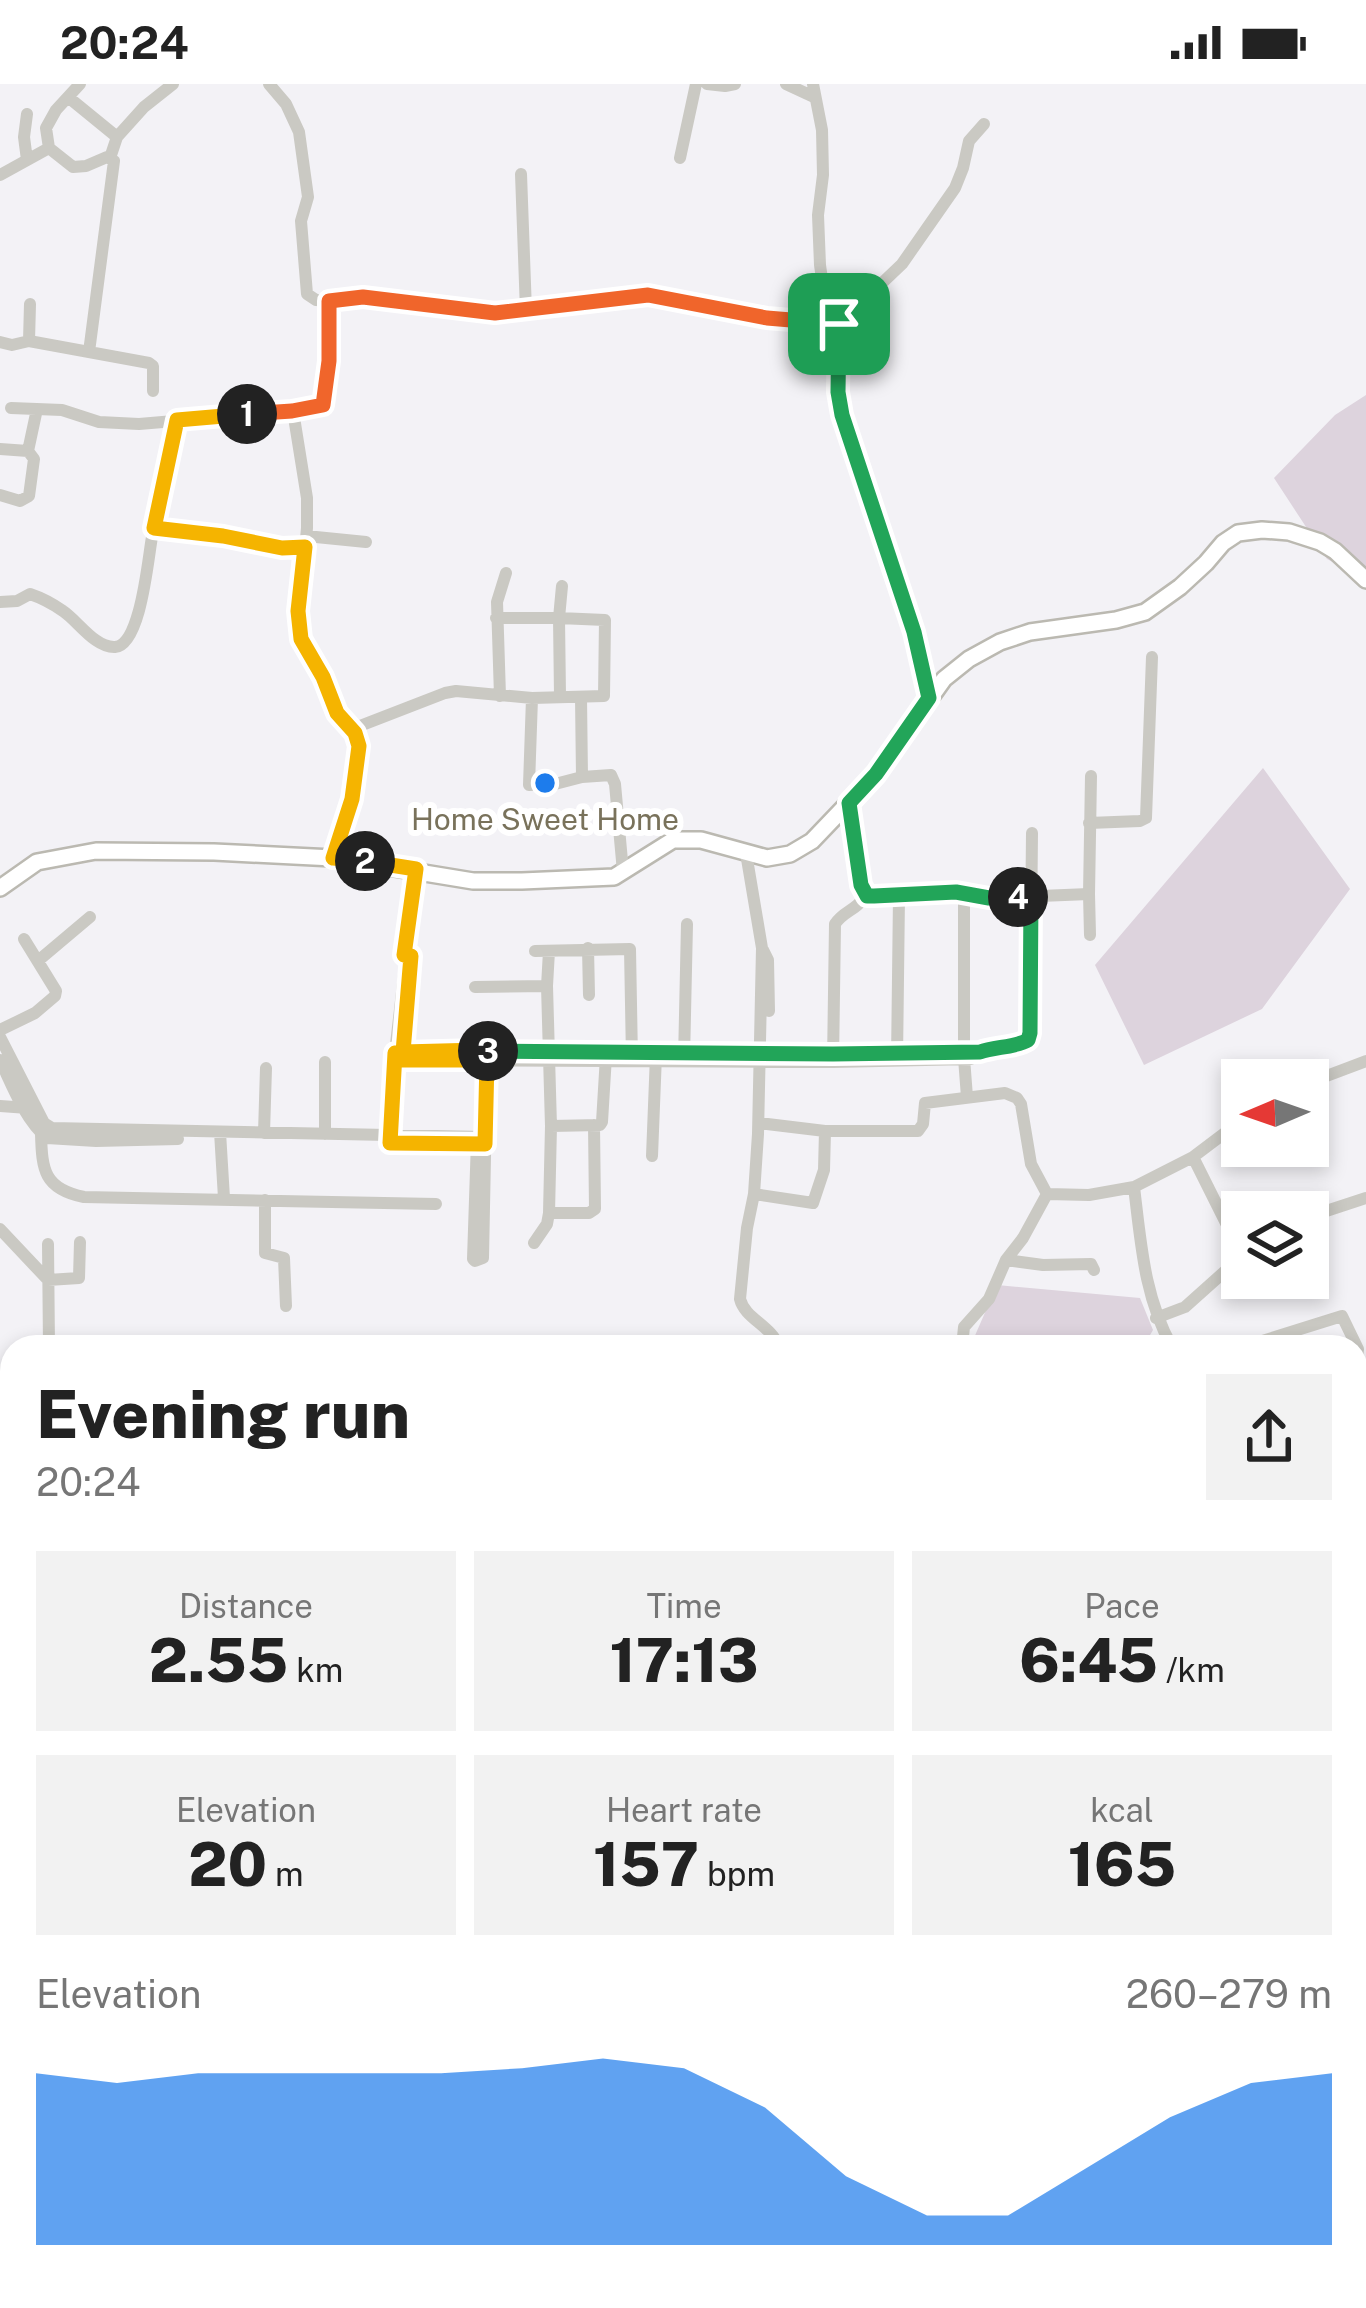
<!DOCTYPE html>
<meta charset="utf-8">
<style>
body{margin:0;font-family:"Public Sans",sans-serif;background:#f2f2f2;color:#222;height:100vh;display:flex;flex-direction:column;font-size:45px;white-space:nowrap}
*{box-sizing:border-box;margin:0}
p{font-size:39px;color:#767676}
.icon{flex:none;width:66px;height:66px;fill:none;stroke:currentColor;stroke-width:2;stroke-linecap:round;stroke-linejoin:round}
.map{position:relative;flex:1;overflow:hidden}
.drawer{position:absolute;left:0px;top:1251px;width:1368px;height:975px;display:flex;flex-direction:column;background:#fff;border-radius:36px 36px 0 0;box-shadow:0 6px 18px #0003}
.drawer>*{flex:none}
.needle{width:78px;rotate:268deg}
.fabs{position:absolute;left:1221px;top:975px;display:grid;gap:24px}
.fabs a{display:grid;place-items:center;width:108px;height:108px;border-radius:0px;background:#fff;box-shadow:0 6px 18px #0003;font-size:60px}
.pin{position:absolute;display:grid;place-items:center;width:102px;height:102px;color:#fff;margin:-51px;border-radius:24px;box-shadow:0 6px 18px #0006}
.km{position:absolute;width:60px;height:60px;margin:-30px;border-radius:50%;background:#222;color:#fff;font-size:33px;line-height:60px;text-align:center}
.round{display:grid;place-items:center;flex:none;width:126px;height:126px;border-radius:0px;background:#f2f2f2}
.headline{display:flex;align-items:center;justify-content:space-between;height:204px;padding:0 36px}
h1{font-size:66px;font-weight:800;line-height:90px}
.stats{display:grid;grid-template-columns:repeat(3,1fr);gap:18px;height:204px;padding:12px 36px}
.stats div{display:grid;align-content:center;border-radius:0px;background:#f2f2f2;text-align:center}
.stats b{font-size:60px;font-weight:800}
.stats small{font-size:33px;font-weight:400}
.stats p{font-size:33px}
.chart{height:336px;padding:24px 36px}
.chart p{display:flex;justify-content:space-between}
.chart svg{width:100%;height:216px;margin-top:12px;fill:#1d7cec;opacity:.7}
.status{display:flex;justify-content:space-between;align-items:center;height:84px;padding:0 60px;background:#fff;direction:ltr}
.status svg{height:33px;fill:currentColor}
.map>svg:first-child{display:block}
</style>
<div class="status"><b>20:24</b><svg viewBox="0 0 49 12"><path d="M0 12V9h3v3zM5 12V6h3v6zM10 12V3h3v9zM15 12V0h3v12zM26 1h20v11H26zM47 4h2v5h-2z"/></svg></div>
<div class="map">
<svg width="1366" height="2224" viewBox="0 0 1366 2224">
<rect width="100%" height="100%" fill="#f3f2f6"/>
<!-- green -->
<path fill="#ddd3dd" d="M1366 311V495L1327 475 1274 394 1335 331Z
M1263 684 1350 805 1262 925 1144 981 1095 881Z
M997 1201 1140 1214 1153 1246 1143 1263H970Z
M727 2214H1201V2224H726Z"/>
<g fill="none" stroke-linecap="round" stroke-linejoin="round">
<!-- major casing -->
<g stroke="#bbb9b1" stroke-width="20">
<path id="major" d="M0 804 37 778 96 767 214 768 333 774 473 797H522L614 793 673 756H701L767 774 790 770 812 757 876 690 944 595 969 575 1000 558 1030 548 1116 536 1145 528 1180 503 1206 479 1223 459 1238 449 1262 446 1289 448 1320 458 1335 467 1366 496"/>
</g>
<!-- minor -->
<path stroke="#cac9c3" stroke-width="12" d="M269 0 286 20 299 48 308 113 301 137 307 210 316 216 329 217C330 232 331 314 321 322 316 326 299 326 293 327
M707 0 725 2 735 0
M786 0 814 13
M813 0 822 46 823 91 818 131 820 181 822 195 839 240 838 307 842 331 914 548 929 614
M68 13 117 53
M27 30 24 53 27 76
M49 64 46 44 56 26 80 0
M110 74 117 53 144 23 173 0
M680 74 696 0
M521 90 526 227
M0 91 49 64 73 83 86 82 107 73 114 77 89 268
M329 217 363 213 495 229 648 211 767 234 839 240 902 180 955 104 963 84 969 57 984 40
M29 257 30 220
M0 258 12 261 29 257 149 279 153 282V307
M11 324 62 326 99 338 139 340 293 327 307 414V444L298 541 301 555 323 594 337 629 355 649 359 662 352 715 333 774
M0 365 28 367 37 325
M0 411 20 417 29 412 34 375 28 367
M154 444 222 452 282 464 305 463
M306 452 366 458
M0 518 17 517 30 510C42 514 53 520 63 527 78 537 95 564 115 563 141 561 148 474 152 453 159 414 168 375 177 336
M496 534H559L562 502
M500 612 497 518 506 489
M581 613 582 693 611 691 615 700 623 788
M532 614 529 701 555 700 582 693
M352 645 445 609 456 607 532 614 604 612 605 536 559 534 560 612
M849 719 861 801 867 811 899 812 956 808 989 814 1089 810 1091 692
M1089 739 1140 737 1146 734 1152 573
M746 769 762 864 768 876 769 927
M964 809V974L967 1013
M1089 810 1090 851
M588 864 589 911
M762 864 758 1050 754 1110 747 1144 740 1215C745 1235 771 1241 779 1263
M535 867 630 865 632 975
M39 876 90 833
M475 903 547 902
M0 946 35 929 55 912 56 907 24 855
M0 953 44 1039 52 1044 485 1053
M933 967 979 968
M423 968 594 967
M0 976C12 1001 25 1036 47 1054L96 1057 178 1055
M395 976 833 978 971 975C989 960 1009 965 1028 956L1030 948 1032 749
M684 976 687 840
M897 976 899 812
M833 978 835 840C844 826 857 827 866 810
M1308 999 1366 977
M0 1022 28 1024
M759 1039 825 1047H918L923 1040 925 1019 1005 1009 1017 1014 1021 1020 1031 1080 1047 1110 1089 1111 1134 1103 1193 1073 1242 1036
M551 1042 600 1041 602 1038 606 972
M220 1048 224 1114
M264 1049 266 984
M41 1050C42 1086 44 1105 84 1113L436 1120
M325 1050V978
M390 1059 395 969 416 786
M652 1072 656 971
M1193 1073 1242 1171
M1134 1103C1141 1159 1144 1213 1172 1263
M754 1110 813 1119 824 1086 825 1047
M265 1116V1169L284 1174 286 1222
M549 1129H589L595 1125 594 1041
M1308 1133 1366 1114
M0 1145 48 1196 79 1194 80 1158
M534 1159 547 1140 549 1129 551 1042 547 902 549 867
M48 1160 49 1263
M473 1175 475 1177 483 1174 487 971
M473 1175 477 1056
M1006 1176 1043 1181 1091 1180 1094 1186
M1156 1234 1185 1223 1242 1172
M962 1263 964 1243 989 1215 1006 1176 1023 1154 1047 1110
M1243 1263 1342 1232 1358 1265 1356 1282
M0 1357 12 1358
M1356 1369 1366 1382
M1363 1465 1366 1505
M0 1694 12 1699
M1356 1717H1366
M0 1915 2 1882
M141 2214 145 2224
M465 2214 488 2220 492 2214
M662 2214 671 2224
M84 2224 115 2221 125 2214
M774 2224 775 2214
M914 2224 920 2214"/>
<!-- major -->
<use href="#major" stroke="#fff" stroke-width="15"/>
</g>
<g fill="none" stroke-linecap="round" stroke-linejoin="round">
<!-- split-1 casing -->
<g stroke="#fff" stroke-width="24">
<path id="split-1" d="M247 330 292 327 323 321 329 277V217L363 213 495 229 648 211 767 234 839 240"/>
</g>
<!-- split-2 casing -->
<g stroke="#fff" stroke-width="24">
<path id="split-2" d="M247 330 177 336 154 444 223 452 282 464 305 463 298 527 301 555 323 593 337 629 355 649 359 662 352 715 333 774 365 777"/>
</g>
<!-- split-3 casing -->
<g stroke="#fff" stroke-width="24">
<path id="split-3" d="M365 777 416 785 404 871 411 872 403 968 402 976H487L485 1060 390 1059 395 969 403 968 480 966 488 967"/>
</g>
<!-- split-4 casing -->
<g stroke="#fff" stroke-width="24">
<path id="split-4" d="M488 967 833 970 980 968C994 963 1017 963 1028 956L1030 949 1031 813H1018"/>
</g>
<!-- split-5 casing -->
<g stroke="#fff" stroke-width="24">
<path id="split-5" d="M839 240 838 308 842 331 914 548 929 614 876 690 849 719 861 801 867 812H874L956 808 989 814 1018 813"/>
</g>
<!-- split-1 -->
<use href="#split-1" stroke="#f0652b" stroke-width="15"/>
<!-- split-2 -->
<use href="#split-2" stroke="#f5b400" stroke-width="15"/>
<!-- split-3 -->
<use href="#split-3" stroke="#f5b400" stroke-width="15"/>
<!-- split-4 -->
<use href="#split-4" stroke="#22a559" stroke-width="15"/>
<!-- split-5 -->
<use href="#split-5" stroke="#22a559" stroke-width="15"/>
</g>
<!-- markers -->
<circle fill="#1d7cec" stroke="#fff" stroke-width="4.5" cx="545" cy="699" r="12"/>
<g text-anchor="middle" stroke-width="12" stroke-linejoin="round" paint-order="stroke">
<!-- poi labels -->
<g font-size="30" fill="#79725b" stroke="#fff">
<text x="545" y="746">Home Sweet Home</text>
</g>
</g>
</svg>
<div class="fabs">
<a><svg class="needle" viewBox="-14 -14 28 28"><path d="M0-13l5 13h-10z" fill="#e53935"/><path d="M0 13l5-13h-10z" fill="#767676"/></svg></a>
<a><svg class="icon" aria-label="layers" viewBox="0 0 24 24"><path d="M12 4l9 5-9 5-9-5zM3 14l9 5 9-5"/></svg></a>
</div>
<div class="pin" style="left:839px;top:240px;background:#1e9e55"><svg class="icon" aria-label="arrive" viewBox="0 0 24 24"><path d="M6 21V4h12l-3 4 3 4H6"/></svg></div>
<b class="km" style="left:247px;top:330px">1</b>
<b class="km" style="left:365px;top:777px">2</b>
<b class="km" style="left:488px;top:967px">3</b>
<b class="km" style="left:1018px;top:813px">4</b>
<section class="drawer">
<div class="headline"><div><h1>Evening run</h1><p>20:24</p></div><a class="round"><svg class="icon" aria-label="share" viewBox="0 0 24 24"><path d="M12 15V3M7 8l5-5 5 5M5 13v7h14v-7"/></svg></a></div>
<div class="stats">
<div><p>Distance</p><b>2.55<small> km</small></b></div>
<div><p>Time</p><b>17:13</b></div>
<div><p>Pace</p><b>6:45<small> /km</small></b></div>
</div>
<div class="stats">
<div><p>Elevation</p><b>20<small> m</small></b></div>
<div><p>Heart rate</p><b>157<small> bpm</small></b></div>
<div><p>kcal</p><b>165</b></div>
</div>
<div class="chart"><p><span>Elevation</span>260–279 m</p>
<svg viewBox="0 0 160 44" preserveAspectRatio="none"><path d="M0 44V9L10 11L20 9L30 9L40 9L50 9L60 8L70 6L80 8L90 16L100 30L110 38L120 38L130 28L140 18L150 11L160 9V44z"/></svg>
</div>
</section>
</div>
